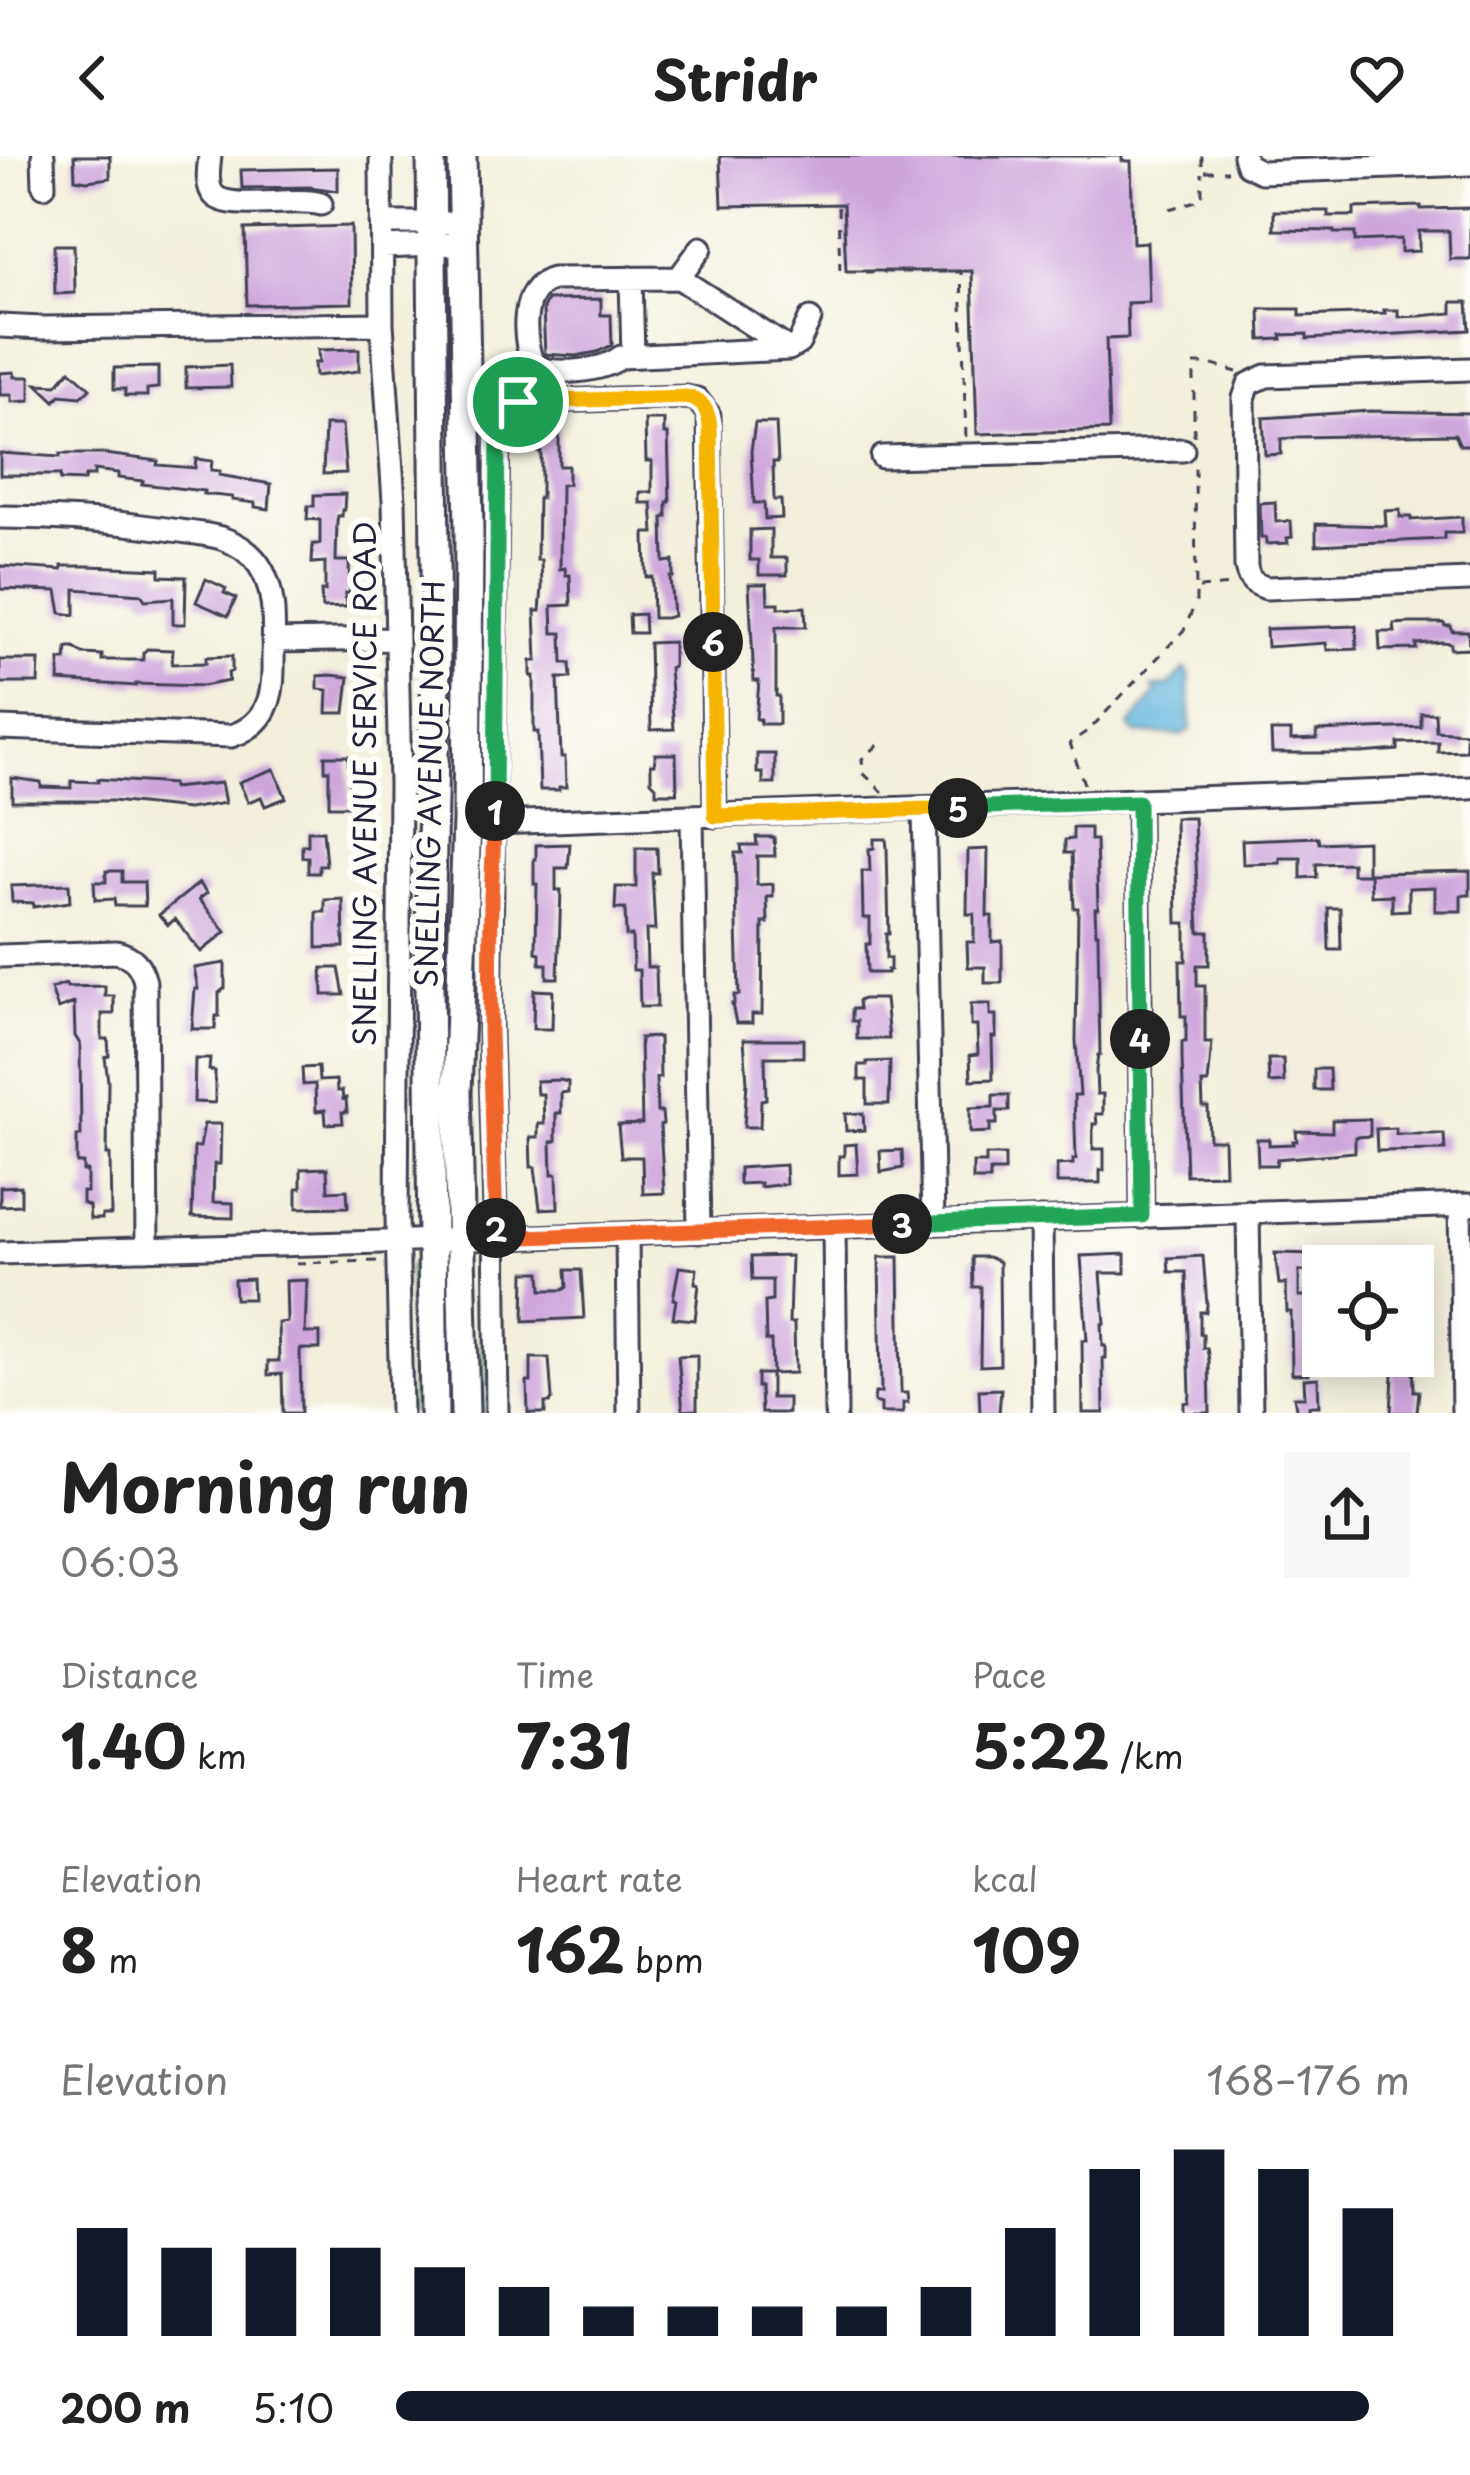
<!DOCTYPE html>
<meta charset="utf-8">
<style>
body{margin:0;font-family:"Playpen Sans",sans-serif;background:#f6f6f6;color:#222;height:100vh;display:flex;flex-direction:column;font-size:45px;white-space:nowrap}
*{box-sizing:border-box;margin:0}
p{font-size:39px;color:#767676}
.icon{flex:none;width:66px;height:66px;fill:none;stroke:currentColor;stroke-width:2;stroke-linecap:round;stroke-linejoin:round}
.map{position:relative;height:1257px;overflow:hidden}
.side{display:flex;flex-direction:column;background:#fff;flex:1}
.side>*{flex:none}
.buttons{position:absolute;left:1302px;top:1089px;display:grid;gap:24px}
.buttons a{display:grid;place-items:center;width:132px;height:132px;border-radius:0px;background:#fff;box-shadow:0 6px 30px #0003;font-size:60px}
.pin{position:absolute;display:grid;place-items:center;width:102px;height:102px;color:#fff;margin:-51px;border:6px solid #fff;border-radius:50%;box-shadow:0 3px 12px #0007}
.km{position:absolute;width:60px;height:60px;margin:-30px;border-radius:50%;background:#222;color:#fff;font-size:33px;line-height:60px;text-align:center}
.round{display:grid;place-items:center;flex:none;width:126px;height:126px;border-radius:0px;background:#f6f6f6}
.head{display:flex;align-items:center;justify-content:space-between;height:204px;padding:0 60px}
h1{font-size:66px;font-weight:700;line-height:90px}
.figures{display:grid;grid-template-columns:repeat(3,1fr);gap:18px;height:204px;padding:12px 60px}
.figures div{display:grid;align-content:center}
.figures b{font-size:60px;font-weight:700}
.figures small{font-size:33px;font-weight:400}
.figures p{font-size:33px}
.chart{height:336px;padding:24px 60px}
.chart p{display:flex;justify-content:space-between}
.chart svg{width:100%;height:216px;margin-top:12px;stroke:#111827;stroke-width:6}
ul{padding:0 60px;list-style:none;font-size:39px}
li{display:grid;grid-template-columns:192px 144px 1fr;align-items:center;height:90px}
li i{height:30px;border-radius:15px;background:#111827}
header{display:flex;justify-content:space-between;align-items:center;height:156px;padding:0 60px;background:#fff;font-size:54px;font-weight:700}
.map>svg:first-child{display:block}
</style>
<header><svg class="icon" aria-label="back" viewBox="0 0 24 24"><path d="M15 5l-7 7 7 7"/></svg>Stridr<svg class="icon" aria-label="heart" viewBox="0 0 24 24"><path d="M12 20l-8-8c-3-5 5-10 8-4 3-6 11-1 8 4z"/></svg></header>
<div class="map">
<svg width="1470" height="1257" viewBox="0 0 1470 1257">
<rect width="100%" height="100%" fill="#fdfcf7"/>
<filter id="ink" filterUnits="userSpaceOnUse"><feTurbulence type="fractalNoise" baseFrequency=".00833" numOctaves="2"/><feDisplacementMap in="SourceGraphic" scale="24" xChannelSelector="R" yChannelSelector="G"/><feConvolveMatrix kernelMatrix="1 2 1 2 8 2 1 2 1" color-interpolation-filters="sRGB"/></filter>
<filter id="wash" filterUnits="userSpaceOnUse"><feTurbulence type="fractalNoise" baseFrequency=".004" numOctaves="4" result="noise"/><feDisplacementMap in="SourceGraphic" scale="48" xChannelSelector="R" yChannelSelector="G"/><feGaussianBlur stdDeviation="2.7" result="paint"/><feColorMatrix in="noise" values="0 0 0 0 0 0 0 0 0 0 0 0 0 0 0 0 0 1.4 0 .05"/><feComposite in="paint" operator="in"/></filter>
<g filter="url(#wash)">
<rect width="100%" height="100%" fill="#f3efdc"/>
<!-- green -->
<path fill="#85d696" stroke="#547c68" stroke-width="3" d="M480 1108H486V1257H481Z
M409 1110 416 1112 418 1257H411Z"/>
<!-- water -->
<path fill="#61b6dd" stroke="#426c8c" stroke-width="3" d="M1185 513 1189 518 1191 573 1183 579 1136 578 1129 571 1157 536 1152 532 1170 529Z"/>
<g id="blocks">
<!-- building -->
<path fill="#cca5db" d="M74 0H110V22L87 25 75 23Z
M720 0H1122V5H1131L1133 87 1147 86 1149 146 1127 147 1128 182 1106 183 1109 274 977 278 972 115H846L843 48 722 50Z
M338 12V35L310 31 242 32 241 14Z
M1421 50V53L1470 52V103H1450L1449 75H1419V95L1401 96V83L1355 85V77H1334V75L1274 74V55H1328V60H1354V52Z
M351 70 352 147 247 149 245 73Z
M54 89H74L75 137 55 138Z
M601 143V159H611L612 189 597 196 576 200 545 198 543 153 547 144Z
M1452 146H1468L1470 174 1307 183V178L1281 179 1282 183 1261 184 1260 153H1300V160L1385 157 1384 154H1398V161L1420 160 1452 157Z
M359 193V215L315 220 314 207H319L318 194Z
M230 209 231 231 186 232V211Z
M158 211V232L147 233V240H125V233H114V212Z
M70 214 90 232 81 241 60 239 55 245 37 228 57 229Z
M14 216 15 221H30V245L12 246V239H0V217Z
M1370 255 1470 257V289H1460L1455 278 1299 281 1281 283V298L1265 299 1263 262Z
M645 264H664V278H668L670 346H667V361L663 362 664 406 673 405V421H670L673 460 666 462H653L652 421H646L645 377H654L652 347H640V336H652V305H646Z
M755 267H776L778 306H773L774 344H781L782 362 765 363 764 347H754L751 295Z
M325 269H342L346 317 323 318Z
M540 269H559V310H568V328L561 329 560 413 565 412 566 419H570L571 449 552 450 553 477H562L563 507H570L571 522H558L561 601H565L566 631H559V634H540L538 576H534V520H531V505H537L535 455H540L542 432 541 404H537L538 342H541V296H538L537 279H540Z
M0 297 60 301V298H105L158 305 157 309 195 312 196 303 212 305 211 314 220 315 219 319 271 328 269 353 255 351V347L232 344V341L203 338 204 335 142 328 143 325 118 322V317L94 314V320H85L84 325 60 324V319H0Z
M345 338 344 354H342V360H338L337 365 336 405H349L350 437H345L346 451 322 452 321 435H325V406L312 407 313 388H320V364L307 363 308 350H314V339Z
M1275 346 1276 366 1291 365 1292 381 1287 382 1288 387 1266 388V382H1261L1260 347Z
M1400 354V361H1411V364L1462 361V377H1444V383L1316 389V368L1386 370 1385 355Z
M771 373V402H787V419H759V404H750V374Z
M0 410 62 414V410H89L160 413V420L186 421 185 468H173V442L145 444 141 438 75 433V459L61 457 57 435 0 433Z
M206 423 223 431 226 433 224 437 236 442 228 460 196 446Z
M749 428H767L768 447H779V452L805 451 806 471H776V540H779V568H760V563H756L759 525H754Z
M644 458 645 477H630L629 459Z
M1409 467H1444L1445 470H1451L1452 475H1468L1469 492 1450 493V487L1442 486 1416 488V493L1380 494 1379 476H1395L1394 468Z
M1356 470 1357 493 1327 494 1326 487 1267 491 1266 473Z
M673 486V511L669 512 674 573 651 574 649 487Z
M67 492H74L83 498 102 499V504H143V497L147 493 173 494 172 508 206 507V501L232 500V515L228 517 229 525 202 530 136 528V530L59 525 60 504H66Z
M0 504H39L38 527H0Z
M330 519 349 521 345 557H327L328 534 318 533V520Z
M1421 557H1435L1436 575 1466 577V595L1438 596V586L1398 587V594L1361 597H1272L1271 575H1291V584L1317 583V575L1421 571Z
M655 598H676L677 637H656V630L651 625V608H655Z
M757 598H775V628H763V617H757Z
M325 600H348L350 650H329V614H325Z
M274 613 286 642 265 650 261 641 248 646 239 626Z
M12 622 41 626V631L71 632V625L98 626V623L172 628V632L221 627 225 647 188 653 112 645H12Z
M1175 662H1194L1199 776H1209V809H1197V830H1205V887H1212L1208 927H1202L1203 951H1208L1209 984H1224L1225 1018 1186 1019 1182 902V886H1186V860H1181L1180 805H1186V767H1177Z
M1073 672H1090V684H1096L1098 752H1095L1096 777H1098L1100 899H1098L1096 915 1097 938H1103V958H1096L1097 968H1093V993H1104V1014H1100V1027H1057V1009L1073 1008V1003H1076L1074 939H1080L1076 885 1078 752H1074L1072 697H1065V684L1073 683Z
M308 675H323L326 709H319V717H308V701H302V689H308Z
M756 681H774L775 700H757V729L773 728V741H767L768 767H763L762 858H752V867H736L732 848H734V839H739L735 697H742L741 689H757Z
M1318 681 1319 687 1367 685V718H1352V707L1316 708 1317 721 1301 722V702H1280V707L1243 708 1242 684Z
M874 683H886L887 692 889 778H886V802H890V814H887V817H867L866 788H870V762H863L862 715H870L869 693 874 692Z
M570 688 568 712H556V734H561L558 822H547V808H540V797L536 796 537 728H534V703H536V689Z
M636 692H657L658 717H652L655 774H646L647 811H656L657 851H640L639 814H633L632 780H626L625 753H615L616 731H636Z
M988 693 987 760H992V786L1002 785V827H985V811H968L967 786H974V758H967L968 694Z
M106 715H122V726H144L145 750H115L114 743 95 744 94 726H106Z
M1470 715V739H1461V755H1435V731L1409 732V754L1392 755V739L1371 740 1370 717Z
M199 727 207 737 199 743 226 776 201 796 175 763 168 769 159 759Z
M69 728 70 746 33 751V747L12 746 11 730Z
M343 743 344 791 317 792V756H325V744Z
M1328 752H1340L1341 794H1329Z
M225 807V832L219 837V860H216L215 873H192L195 833H198L194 812Z
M322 812H339L344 839H323Z
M66 828 67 831 105 830V840H114V858H102V883H108L109 900 105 901 108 925 107 999H110L111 1059H102V1063H90L89 1050 82 1047V1036H87V1015H83V1007H77V980H81L80 888 75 880 74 847 58 853 51 833Z
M534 834 553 835 552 873H533Z
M863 843H885L889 883H857V865H852V853H859L858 845Z
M971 848H990V859H996V881H992L993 923 971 924 970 899 978 898 977 870H971Z
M659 881 660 922H656L657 956H662L663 968 660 969 664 1037 643 1038 642 1001H621L618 969 642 968 640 882Z
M744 883H803V901H765L766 943 761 944 760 971H744L747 926Z
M195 903H210L209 914 215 915V947L194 946Z
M1268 903H1283L1284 926 1269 927Z
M890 905 889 948H867V924H859V909H867V906Z
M318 911 319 925 336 924 337 935H342L343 943 346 942 347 956H342L343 967 326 968 325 954 316 955 315 928 303 929 302 912Z
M1314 913H1329L1330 934H1314Z
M560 924 568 926V936L561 937V957H556V985L551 986 552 1018H557L558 1052 540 1053 535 1011H531L530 981H538V968H544L543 938H537L536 925Z
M993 939H1009V955H997V968H990V976L970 977V952L993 951Z
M863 957 864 974 846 975 845 958Z
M1370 963V980L1355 981V996L1277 1003 1276 1009H1258L1257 983H1269V989L1294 988 1293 985H1297L1296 975 1332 976V964Z
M204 968H221L220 1008H214L213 1046 233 1047V1062L192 1061 194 991H200Z
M1396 972V978H1444L1445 994 1377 995 1376 973Z
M856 988 858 1018 839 1019V1000H844V989Z
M902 994 903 1012 881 1016 880 995Z
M986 999H1005V1015H990V1024H973V1007H986Z
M785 1009 786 1028 760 1031V1027L739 1028V1012Z
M327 1012 328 1035 347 1034 348 1051 297 1052V1032H301V1013Z
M21 1030V1049L0 1050V1031Z
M1275 1097 1317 1098 1318 1115H1299V1140H1312L1314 1180H1308L1309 1218H1292L1291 1156H1287L1286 1128H1279Z
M1125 1098V1117H1101L1105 1168H1102L1103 1190H1106V1202H1103L1104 1257H1083L1082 1184H1087L1081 1100Z
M1418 1098V1110H1361L1362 1099Z
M791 1100 789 1167H794L795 1217 772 1218 771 1185H766L765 1146 772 1145V1124H752L751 1101Z
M1203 1100 1207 1149 1206 1156H1200V1178H1203V1192H1207L1209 1205 1210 1257H1184V1247L1189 1246 1190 1238 1186 1116H1169L1168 1102Z
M879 1101H899L901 1237H907L908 1247H903V1257H881V1248L874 1246 875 1237H881Z
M972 1101H988L999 1106 1000 1209 980 1210 981 1131H973Z
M679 1111 697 1113 695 1127 699 1128 695 1164 673 1162 676 1144 673 1143Z
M566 1114H581L584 1162 524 1165 525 1116H541L542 1134H563L567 1131Z
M252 1123 253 1143H235L234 1124Z
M307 1124 305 1177H320V1193H300L301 1257H283L282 1218 268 1219V1205H279L278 1167 287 1166 286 1125Z
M697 1199V1254L683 1255 678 1200Z
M1394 1200H1413L1414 1235H1419L1417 1257H1391Z
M531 1202H549L552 1243 550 1247H545V1257H528L527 1226H531Z
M757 1218H771V1242H788V1257H761L760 1231H757Z
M1318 1222 1319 1250H1309V1257H1297L1294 1241H1305L1304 1223Z
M1001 1233 999 1257H980L979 1234Z"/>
</g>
</g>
<g filter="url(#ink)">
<use href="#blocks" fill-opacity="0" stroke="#414153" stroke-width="3"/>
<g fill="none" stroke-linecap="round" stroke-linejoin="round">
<!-- minor casing -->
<g stroke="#414153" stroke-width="27">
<path id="minor" d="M43 0 44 30
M210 0C209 11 205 29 214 39 230 56 294 40 321 48
M381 0 382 168 394 345 400 628 397 1061 401 1257
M1244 0 1247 9 1261 16 1470 8
M381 67H464
M382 91 463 88
M631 122 633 200
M679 122 701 92
M0 170 42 172 382 168
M789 193 679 122 553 123C519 131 523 181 533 209 554 220 601 216 621 201L789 193 799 187 810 163
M1470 213 1266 220 1249 228 1244 242 1246 411C1249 425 1253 427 1266 432L1470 424
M882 301 1183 294
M0 361C56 361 111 365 166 373 184 376 204 377 221 382 236 387 250 396 259 409 278 437 273 476 273 508 274 542 266 569 231 580L0 572
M273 485 396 483
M1138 646 1142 1061
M924 653 933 1067
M692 660 699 1076
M495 667 1470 632
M0 800 116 796C133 800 141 809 145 826L147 1093
M1460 1049 1463 1257
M1248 1056 1251 1257
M1041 1063 1043 1257
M834 1071 836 1257
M627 1078 629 1257
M0 1097 382 1086 1470 1049
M497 1257 495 1056 490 876 498 270C501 257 505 251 517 246L686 241 697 243 709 259 715 660"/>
</g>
<!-- major casing -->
<g stroke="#414153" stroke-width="33">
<path id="major" d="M431 0 436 503 429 828 434 1257
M462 0 469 376 467 665 457 936 465 1257"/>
</g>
<!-- path -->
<path stroke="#414153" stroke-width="3" stroke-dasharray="9 9" stroke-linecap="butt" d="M1202 0V15H1228
M838 51 840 116H961L966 284
M1170 53 1199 44 1202 38V17
M1194 280V208H1209L1237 216
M1199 432 1231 429
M1084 628 1070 587 1090 573 1184 474 1196 446 1195 307
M883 636 863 617 862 603 884 584
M296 1107 382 1105"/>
<!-- minor -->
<use href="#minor" stroke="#fff" stroke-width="21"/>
<!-- major -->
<use href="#major" stroke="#fff" stroke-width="27"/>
</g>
</g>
<g fill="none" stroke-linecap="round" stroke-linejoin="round" filter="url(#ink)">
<!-- split-1 casing -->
<g stroke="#fff" stroke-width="24">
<path id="split-1" d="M495 655 498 270 504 254 518 246"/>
</g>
<!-- split-2 casing -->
<g stroke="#fff" stroke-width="24">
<path id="split-2" d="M495 655 491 741 490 876 496 1072"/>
</g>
<!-- split-3 casing -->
<g stroke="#fff" stroke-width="24">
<path id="split-3" d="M496 1072V1082L902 1068"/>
</g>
<!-- split-4 casing -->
<g stroke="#fff" stroke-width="24">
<path id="split-4" d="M902 1068 1142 1060 1140 883"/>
</g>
<!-- split-5 casing -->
<g stroke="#fff" stroke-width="24">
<path id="split-5" d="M958 652 1138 646 1140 883"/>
</g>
<!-- split-6 casing -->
<g stroke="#fff" stroke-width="24">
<path id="split-6" d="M713 486 715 660 958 652"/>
</g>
<!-- split-7 casing -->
<g stroke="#fff" stroke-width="24">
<path id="split-7" d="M518 246 686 241C703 244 708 254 710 270L713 486"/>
</g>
<!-- split-1 -->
<use href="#split-1" stroke="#22a559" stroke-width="15"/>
<!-- split-2 -->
<use href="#split-2" stroke="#f0652b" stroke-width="15"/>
<!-- split-3 -->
<use href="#split-3" stroke="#f0652b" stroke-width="15"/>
<!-- split-4 -->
<use href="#split-4" stroke="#22a559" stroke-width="15"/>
<!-- split-5 -->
<use href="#split-5" stroke="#22a559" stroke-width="15"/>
<!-- split-6 -->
<use href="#split-6" stroke="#f5b400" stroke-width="15"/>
<!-- split-7 -->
<use href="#split-7" stroke="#f5b400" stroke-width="15"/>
</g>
<g text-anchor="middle" stroke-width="12" stroke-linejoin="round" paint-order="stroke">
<!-- street labels -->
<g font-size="30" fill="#22223b" stroke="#fdfcf7">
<text transform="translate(366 628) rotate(-90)" y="10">SNELLING AVENUE SERVICE ROAD</text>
<text transform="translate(431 628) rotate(-89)" y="10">SNELLING AVENUE NORTH</text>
</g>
</g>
</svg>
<div class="buttons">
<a><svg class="icon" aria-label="locate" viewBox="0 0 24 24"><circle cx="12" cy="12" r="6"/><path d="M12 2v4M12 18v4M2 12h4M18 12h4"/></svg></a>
</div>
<div class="pin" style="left:518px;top:246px;background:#1e9e55"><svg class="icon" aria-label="arrive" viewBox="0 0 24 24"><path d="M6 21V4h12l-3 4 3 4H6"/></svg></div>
<b class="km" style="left:495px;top:655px">1</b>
<b class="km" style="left:496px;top:1072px">2</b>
<b class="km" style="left:902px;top:1068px">3</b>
<b class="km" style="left:1140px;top:883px">4</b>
<b class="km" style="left:958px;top:652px">5</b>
<b class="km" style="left:713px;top:486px">6</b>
</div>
<section class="side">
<div class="head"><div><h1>Morning run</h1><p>06:03</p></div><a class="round"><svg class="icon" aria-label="share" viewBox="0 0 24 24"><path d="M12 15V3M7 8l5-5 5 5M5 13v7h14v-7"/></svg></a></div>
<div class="figures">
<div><p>Distance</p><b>1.40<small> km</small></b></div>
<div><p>Time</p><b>7:31</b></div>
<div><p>Pace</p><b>5:22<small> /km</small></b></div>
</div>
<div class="figures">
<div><p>Elevation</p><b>8<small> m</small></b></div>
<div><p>Heart rate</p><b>162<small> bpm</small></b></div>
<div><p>kcal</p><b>109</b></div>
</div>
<div class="chart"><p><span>Elevation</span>168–176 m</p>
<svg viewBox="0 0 160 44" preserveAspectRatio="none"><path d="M5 44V22M15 44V26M25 44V26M35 44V26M45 44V30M55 44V34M65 44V38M75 44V38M85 44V38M95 44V38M105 44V34M115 44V22M125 44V10M135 44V6M145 44V10M155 44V18"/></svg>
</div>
<ul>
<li><b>200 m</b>5:10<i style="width:96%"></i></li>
</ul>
</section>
